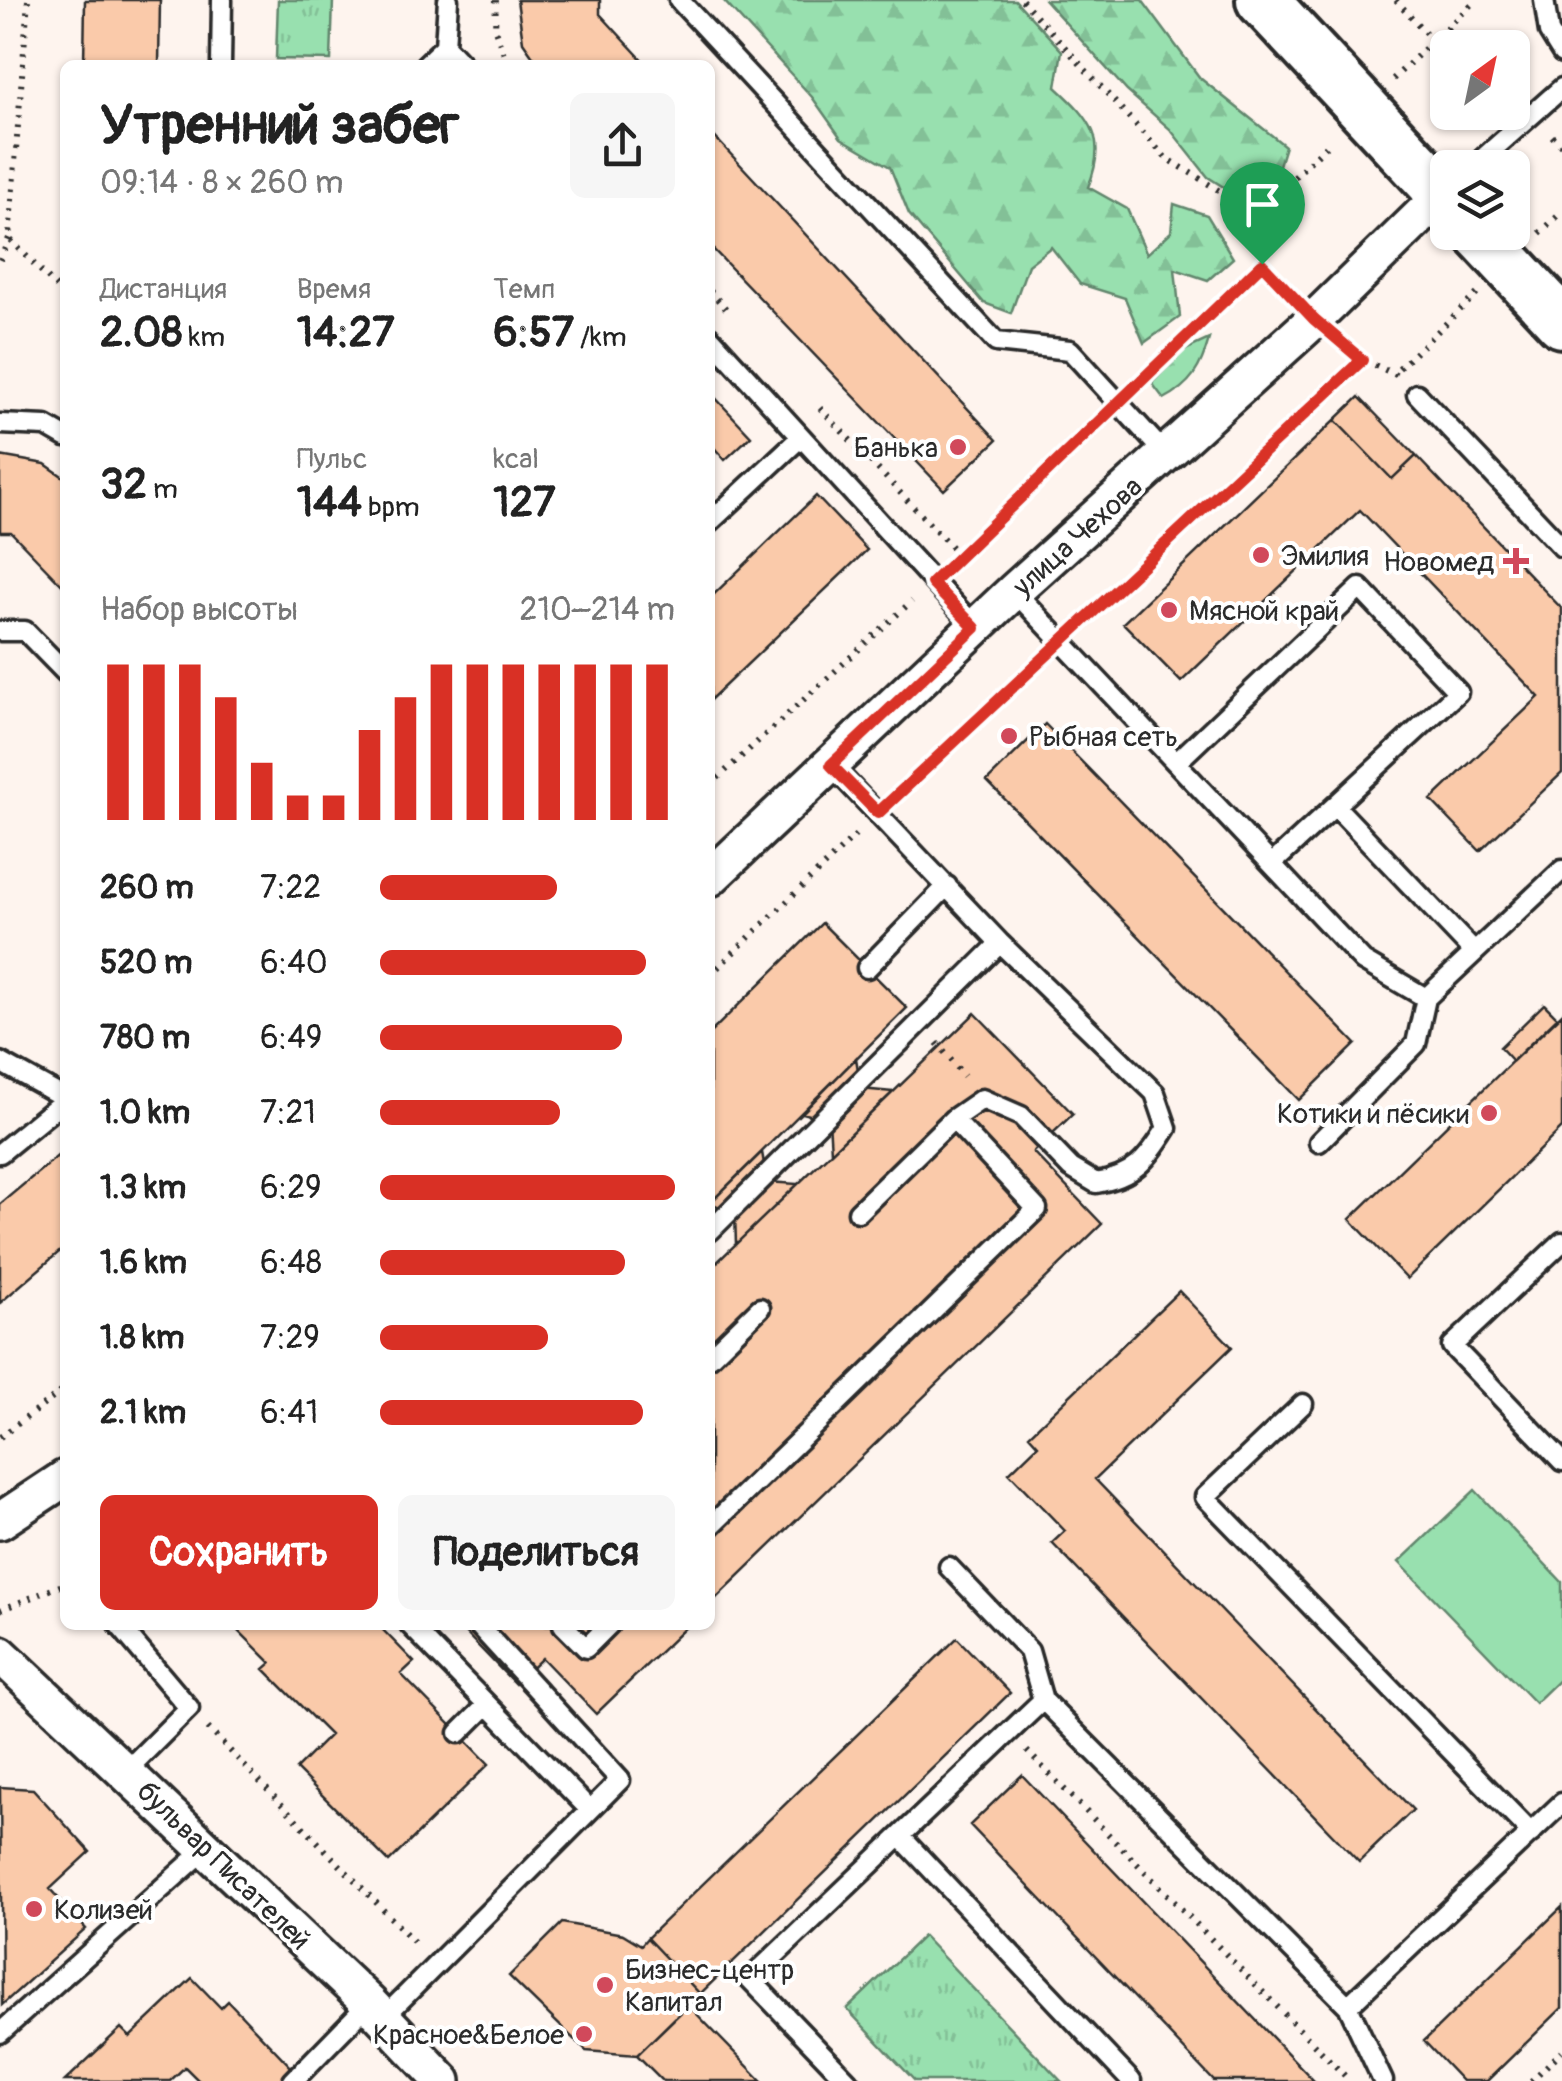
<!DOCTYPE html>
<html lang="ru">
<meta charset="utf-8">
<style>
body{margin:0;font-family:Pangolin,sans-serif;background:#f6f6f6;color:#222;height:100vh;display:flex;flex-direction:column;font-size:38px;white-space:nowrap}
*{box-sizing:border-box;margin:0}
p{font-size:32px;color:#767676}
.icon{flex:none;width:55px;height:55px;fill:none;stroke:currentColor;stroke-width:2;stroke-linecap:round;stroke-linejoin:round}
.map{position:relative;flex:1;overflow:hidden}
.drawer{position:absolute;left:60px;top:60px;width:655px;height:1570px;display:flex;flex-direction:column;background:#fff;border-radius:15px;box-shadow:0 2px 8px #0004}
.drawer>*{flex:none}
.needle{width:65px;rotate:33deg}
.controls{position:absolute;left:1430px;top:30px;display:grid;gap:20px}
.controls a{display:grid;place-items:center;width:100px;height:100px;border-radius:15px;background:#fff;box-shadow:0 2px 8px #0004;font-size:50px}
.pin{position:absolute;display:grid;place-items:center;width:85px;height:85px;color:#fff;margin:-102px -42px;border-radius:50% 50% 50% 0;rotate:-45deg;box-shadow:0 0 10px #0007}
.pin .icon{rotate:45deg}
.round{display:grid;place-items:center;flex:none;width:105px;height:105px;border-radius:15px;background:#f6f6f6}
.summary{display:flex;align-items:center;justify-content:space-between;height:170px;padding:0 40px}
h1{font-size:55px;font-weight:700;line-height:75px}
.metrics{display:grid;grid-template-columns:repeat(3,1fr);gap:15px;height:170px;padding:10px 40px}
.metrics div{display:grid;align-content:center}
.metrics b{font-size:42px;font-weight:700}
.metrics small{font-size:28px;font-weight:400}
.metrics p{font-size:28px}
.chart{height:280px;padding:20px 40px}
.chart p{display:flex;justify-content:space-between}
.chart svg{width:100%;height:180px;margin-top:10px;stroke:#d93025;stroke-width:6}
.button{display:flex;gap:20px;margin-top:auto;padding:20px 40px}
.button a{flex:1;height:115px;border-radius:15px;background:#d93025;color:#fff;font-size:40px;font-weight:700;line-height:115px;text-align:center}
.button a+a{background:#f6f6f6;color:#222}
ul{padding:0 40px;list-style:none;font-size:32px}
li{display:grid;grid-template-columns:160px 120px 1fr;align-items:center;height:75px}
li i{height:25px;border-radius:12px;background:#d93025}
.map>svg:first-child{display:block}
</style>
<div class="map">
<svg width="1562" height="2081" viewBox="0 0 1562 2081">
<defs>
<pattern id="grass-tufts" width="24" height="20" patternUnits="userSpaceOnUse" patternTransform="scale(2.5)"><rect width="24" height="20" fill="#98e0af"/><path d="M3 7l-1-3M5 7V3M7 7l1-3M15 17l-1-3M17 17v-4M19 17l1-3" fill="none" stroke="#83c097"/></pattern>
<pattern id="forest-firs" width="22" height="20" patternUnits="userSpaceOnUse" patternTransform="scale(2.5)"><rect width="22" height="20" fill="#98e0af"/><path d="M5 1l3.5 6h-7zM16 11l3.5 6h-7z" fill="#83c097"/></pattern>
</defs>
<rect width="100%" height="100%" fill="#fef4ee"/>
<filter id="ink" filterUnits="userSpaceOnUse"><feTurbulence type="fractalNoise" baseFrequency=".01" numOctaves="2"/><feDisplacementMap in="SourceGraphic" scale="20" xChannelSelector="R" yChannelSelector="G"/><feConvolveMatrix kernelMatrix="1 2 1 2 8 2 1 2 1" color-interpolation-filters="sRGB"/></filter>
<g filter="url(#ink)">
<!-- grass -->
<path fill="url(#grass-tufts)" stroke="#62866d" stroke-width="2.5" d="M278 0H333L331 60 276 59Z
M923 1936 1061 2081H915L847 2009Z"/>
<!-- forest -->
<path fill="url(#forest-firs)" stroke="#62866d" stroke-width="2.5" d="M723 0H1015L1062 51 1056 87C1092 120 1108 139 1088 187L1127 209 1147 254 1171 232 1174 204 1207 215 1233 258 1208 280 1175 269 1180 317 1144 343 1125 298 1080 284 1051 247 1028 265 1011 313 984 303 909 214 890 167 841 138 812 97Z
M1045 0H1142L1200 78 1285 146 1277 172 1253 195 1233 193 1208 177 1170 129 1127 91Z
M1209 339C1201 368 1191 385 1164 399L1152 383 1183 351Z"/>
<!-- pitch -->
<path fill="#98e0af" stroke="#62866d" stroke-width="2.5" d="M1475 1490 1562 1582V1677L1535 1703 1399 1562Z"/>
<!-- building -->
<path fill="#facaaa" stroke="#2b2b2b" stroke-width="2.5" d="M85 0H160L159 65H84Z
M517 0H600V14L647 65H539L523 42Z
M710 132 997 440 944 490 710 246Z
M710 392 751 436 725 460 710 443Z
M1359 397 1416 456 1392 479 1335 420Z
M1335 420 1392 479 1416 456 1562 609V773L1480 851 1431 800 1539 697 1360 510 1181 682 1123 623Z
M0 456 45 464 65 478V588L11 532H0Z
M816 496 867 550 710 700V598Z
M1045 724 1356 1044 1299 1100 987 781Z
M822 923 907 1008 710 1203V1033Z
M1544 1004 1558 1018 1513 1061 1500 1047Z
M975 1013 1073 1114 1033 1152 1102 1224 710 1604V1269Z
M1562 1013V1128L1407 1279 1350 1219Z
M856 1058 861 1089 893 1092 831 1152 829 1120 802 1113Z
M762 1152 767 1182 798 1184 736 1244 735 1213 710 1203Z
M60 1154 65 1159V1247L0 1303V1204Z
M1179 1291 1232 1347 1095 1479 1413 1810 1359 1862 1052 1543 1065 1531 1009 1473 1038 1445 1029 1435Z
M233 1625H378L414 1662 401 1674 489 1764 389 1862 296 1769 330 1735 264 1669 271 1663Z
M458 1625H688L596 1714 542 1658 515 1684Z
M957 1638 1010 1693 700 1994 647 1938Z
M1022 1775 1314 2081H1214L970 1825Z
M0 1787 33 1789 90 1852 50 1889 86 1929 2 2005Z
M1562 1907V2008L1487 2081H1462L1424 2041Z
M562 1923 623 1934 641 1945 647 1938 700 1994 637 2055 586 2051 509 1976Z
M192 1978 221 2008 228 2001 293 2069 280 2081H199L185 2067 170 2081H65L121 2028 130 2037Z
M688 2005 762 2081H663L637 2055Z"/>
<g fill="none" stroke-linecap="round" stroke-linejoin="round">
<!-- service casing -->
<g stroke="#2b2b2b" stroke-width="25">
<path id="service" d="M448 0 445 46 463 65
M679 0 996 342 1070 350 1167 456
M1544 0 1549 32 1562 53
M221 65 222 0
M425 65 445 46
M1472 168 1562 88
M710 337 975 627
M1417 394 1562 547
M0 424 46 426 65 437
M710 522 801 437
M1014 591 1363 961 1426 998
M0 631H25L65 672
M1178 761 1360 588 1458 692 1274 862
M831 765 1000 943 1155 1093 1167 1128C1147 1160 1134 1177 1096 1183L1071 1168 1021 1116 982 1099 953 1119 858 1212
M1335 806 1474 952
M867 968 947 886
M0 1062 65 1098
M1319 1142 1416 1044 1426 998 1562 870
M0 1153 65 1100
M710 1231 1000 943
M1562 1242 1452 1346 1562 1461
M710 1357 760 1308
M1303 1404 1205 1497 1531 1833
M710 1527 1037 1209 953 1119
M949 1567 1029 1651 1043 1700 1348 2006 1383 2081
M119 1625 189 1708 126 1771
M410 1625 590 1810
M563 1625 586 1648 609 1625
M459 1733 487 1705
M900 1836 1131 2081
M1348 2006 1562 1803
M383 2018 620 1780 478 1625
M0 2033 207 1848
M293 2081 369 2003
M848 2081 750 1979 1043 1700"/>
</g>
<!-- minor casing -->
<g stroke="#2b2b2b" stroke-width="42">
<path id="minor" d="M710 878 1014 591 1315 319 1443 194
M0 1521 65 1478
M0 1654 369 2003 443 2081"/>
</g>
<!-- secondary casing -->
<g stroke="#2b2b2b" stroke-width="58">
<path id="secondary" d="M1262 0 1448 199
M1478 232 1562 322"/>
</g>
<!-- path -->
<path stroke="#2b2b2b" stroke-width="6" stroke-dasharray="2.5 8" stroke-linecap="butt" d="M28 0 9 238 65 296
M496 0 495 30 508 65
M1022 0 1165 157 1257 214 1262 264 1289 291
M1396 0 1432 40
M1447 29 1465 48
M1393 79 1476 0
M1552 136 1562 146
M1257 214 1331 141
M1540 233 1562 212
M0 260 9 238
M710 291 729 312
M1341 341 1362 359 1398 376
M1399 368 1477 294
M1138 385 1262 264
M820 408 960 556
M954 562 1100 421
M1081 623 1362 359
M710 785 912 601
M898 794 1042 659
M710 975 857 834
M937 1043 964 1076
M0 1437 65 1389
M0 1610 65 1584
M208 1728 418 1946
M1027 1751 1347 2078
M1531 2081 1562 2051"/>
<!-- service -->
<use href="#service" stroke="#fff" stroke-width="18"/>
<!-- minor -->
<use href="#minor" stroke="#fff" stroke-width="35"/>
<!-- secondary -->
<use href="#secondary" stroke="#fff" stroke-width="50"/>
</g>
</g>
<g fill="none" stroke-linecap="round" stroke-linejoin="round" filter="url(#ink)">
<!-- route casing -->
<g stroke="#fff" stroke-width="20">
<path id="route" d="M1262 264 1314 319 1362 360 878 813 831 765 975 628 932 583Z"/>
</g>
<!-- route -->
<use href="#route" stroke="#d93025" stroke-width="12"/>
</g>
<!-- markers -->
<g fill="#d1495b" stroke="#fff" stroke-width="4">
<circle cx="958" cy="447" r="10"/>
<circle cx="1261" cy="555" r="10"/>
<path d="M1511 546h10v10h10v10h-10v10h-10v-10h-10v-10h10z"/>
<circle cx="1169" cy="610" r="10"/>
<circle cx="1009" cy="736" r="10"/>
<circle cx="1489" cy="1113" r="10"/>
<circle cx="34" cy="1909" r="10"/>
<circle cx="605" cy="1985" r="10"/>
<circle cx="584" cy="2034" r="10"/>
</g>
<g text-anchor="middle" stroke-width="8" stroke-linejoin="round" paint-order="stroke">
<!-- poi labels -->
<g font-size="28" fill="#2b2b2b" stroke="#fff" text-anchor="start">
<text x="938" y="457" text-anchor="end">Банька</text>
<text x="1281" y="565">Эмилия</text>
<text x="1494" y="571" text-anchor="end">Новомед</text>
<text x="1189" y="620">Мясной край</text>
<text x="1029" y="746">Рыбная сеть</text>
<text x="1469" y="1123" text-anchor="end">Котики и пёсики</text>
<text x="54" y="1919">Колизей</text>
<text x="625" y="1979">Бизнес-центр<tspan x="625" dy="32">Капитал</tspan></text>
<text x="564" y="2044" text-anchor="end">Красное&amp;Белое</text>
</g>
<!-- street labels -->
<g font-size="28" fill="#2b2b2b" stroke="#fff">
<text transform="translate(1077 536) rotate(-42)" y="10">улица Чехова</text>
<text transform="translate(224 1865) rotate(44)" y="10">бульвар Писателей</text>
</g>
</g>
</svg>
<div class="controls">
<a><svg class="needle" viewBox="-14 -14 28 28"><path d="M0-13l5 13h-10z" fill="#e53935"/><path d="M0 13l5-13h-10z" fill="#767676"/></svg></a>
<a><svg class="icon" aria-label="layers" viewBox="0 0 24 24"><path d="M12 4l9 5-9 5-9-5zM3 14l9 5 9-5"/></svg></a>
</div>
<div class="pin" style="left:1262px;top:264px;background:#1e9e55"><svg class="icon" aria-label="arrive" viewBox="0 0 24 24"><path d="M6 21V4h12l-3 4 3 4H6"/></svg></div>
<section class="drawer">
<div class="summary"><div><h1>Утренний забег</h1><p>09:14 · 8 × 260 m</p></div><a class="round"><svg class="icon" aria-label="share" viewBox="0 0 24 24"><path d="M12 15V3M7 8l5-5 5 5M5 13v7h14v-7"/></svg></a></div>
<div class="metrics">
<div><p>Дистанция</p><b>2.08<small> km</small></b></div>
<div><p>Время</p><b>14:27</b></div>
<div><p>Темп</p><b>6:57<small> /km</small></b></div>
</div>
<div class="metrics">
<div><b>32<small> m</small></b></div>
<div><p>Пульс</p><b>144<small> bpm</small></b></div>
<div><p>kcal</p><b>127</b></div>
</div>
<div class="chart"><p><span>Набор высоты</span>210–214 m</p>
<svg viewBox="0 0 160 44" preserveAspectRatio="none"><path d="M5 44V6M15 44V6M25 44V6M35 44V14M45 44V30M55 44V38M65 44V38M75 44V22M85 44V14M95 44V6M105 44V6M115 44V6M125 44V6M135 44V6M145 44V6M155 44V6"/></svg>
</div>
<ul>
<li><b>260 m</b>7:22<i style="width:60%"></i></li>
<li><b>520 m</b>6:40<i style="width:90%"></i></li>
<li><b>780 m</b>6:49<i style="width:82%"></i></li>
<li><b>1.0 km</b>7:21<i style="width:61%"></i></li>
<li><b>1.3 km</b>6:29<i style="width:100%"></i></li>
<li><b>1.6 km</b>6:48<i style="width:83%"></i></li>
<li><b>1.8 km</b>7:29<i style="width:57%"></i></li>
<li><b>2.1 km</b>6:41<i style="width:89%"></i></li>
</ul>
<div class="button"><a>Сохранить</a><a>Поделиться</a></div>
</section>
</div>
